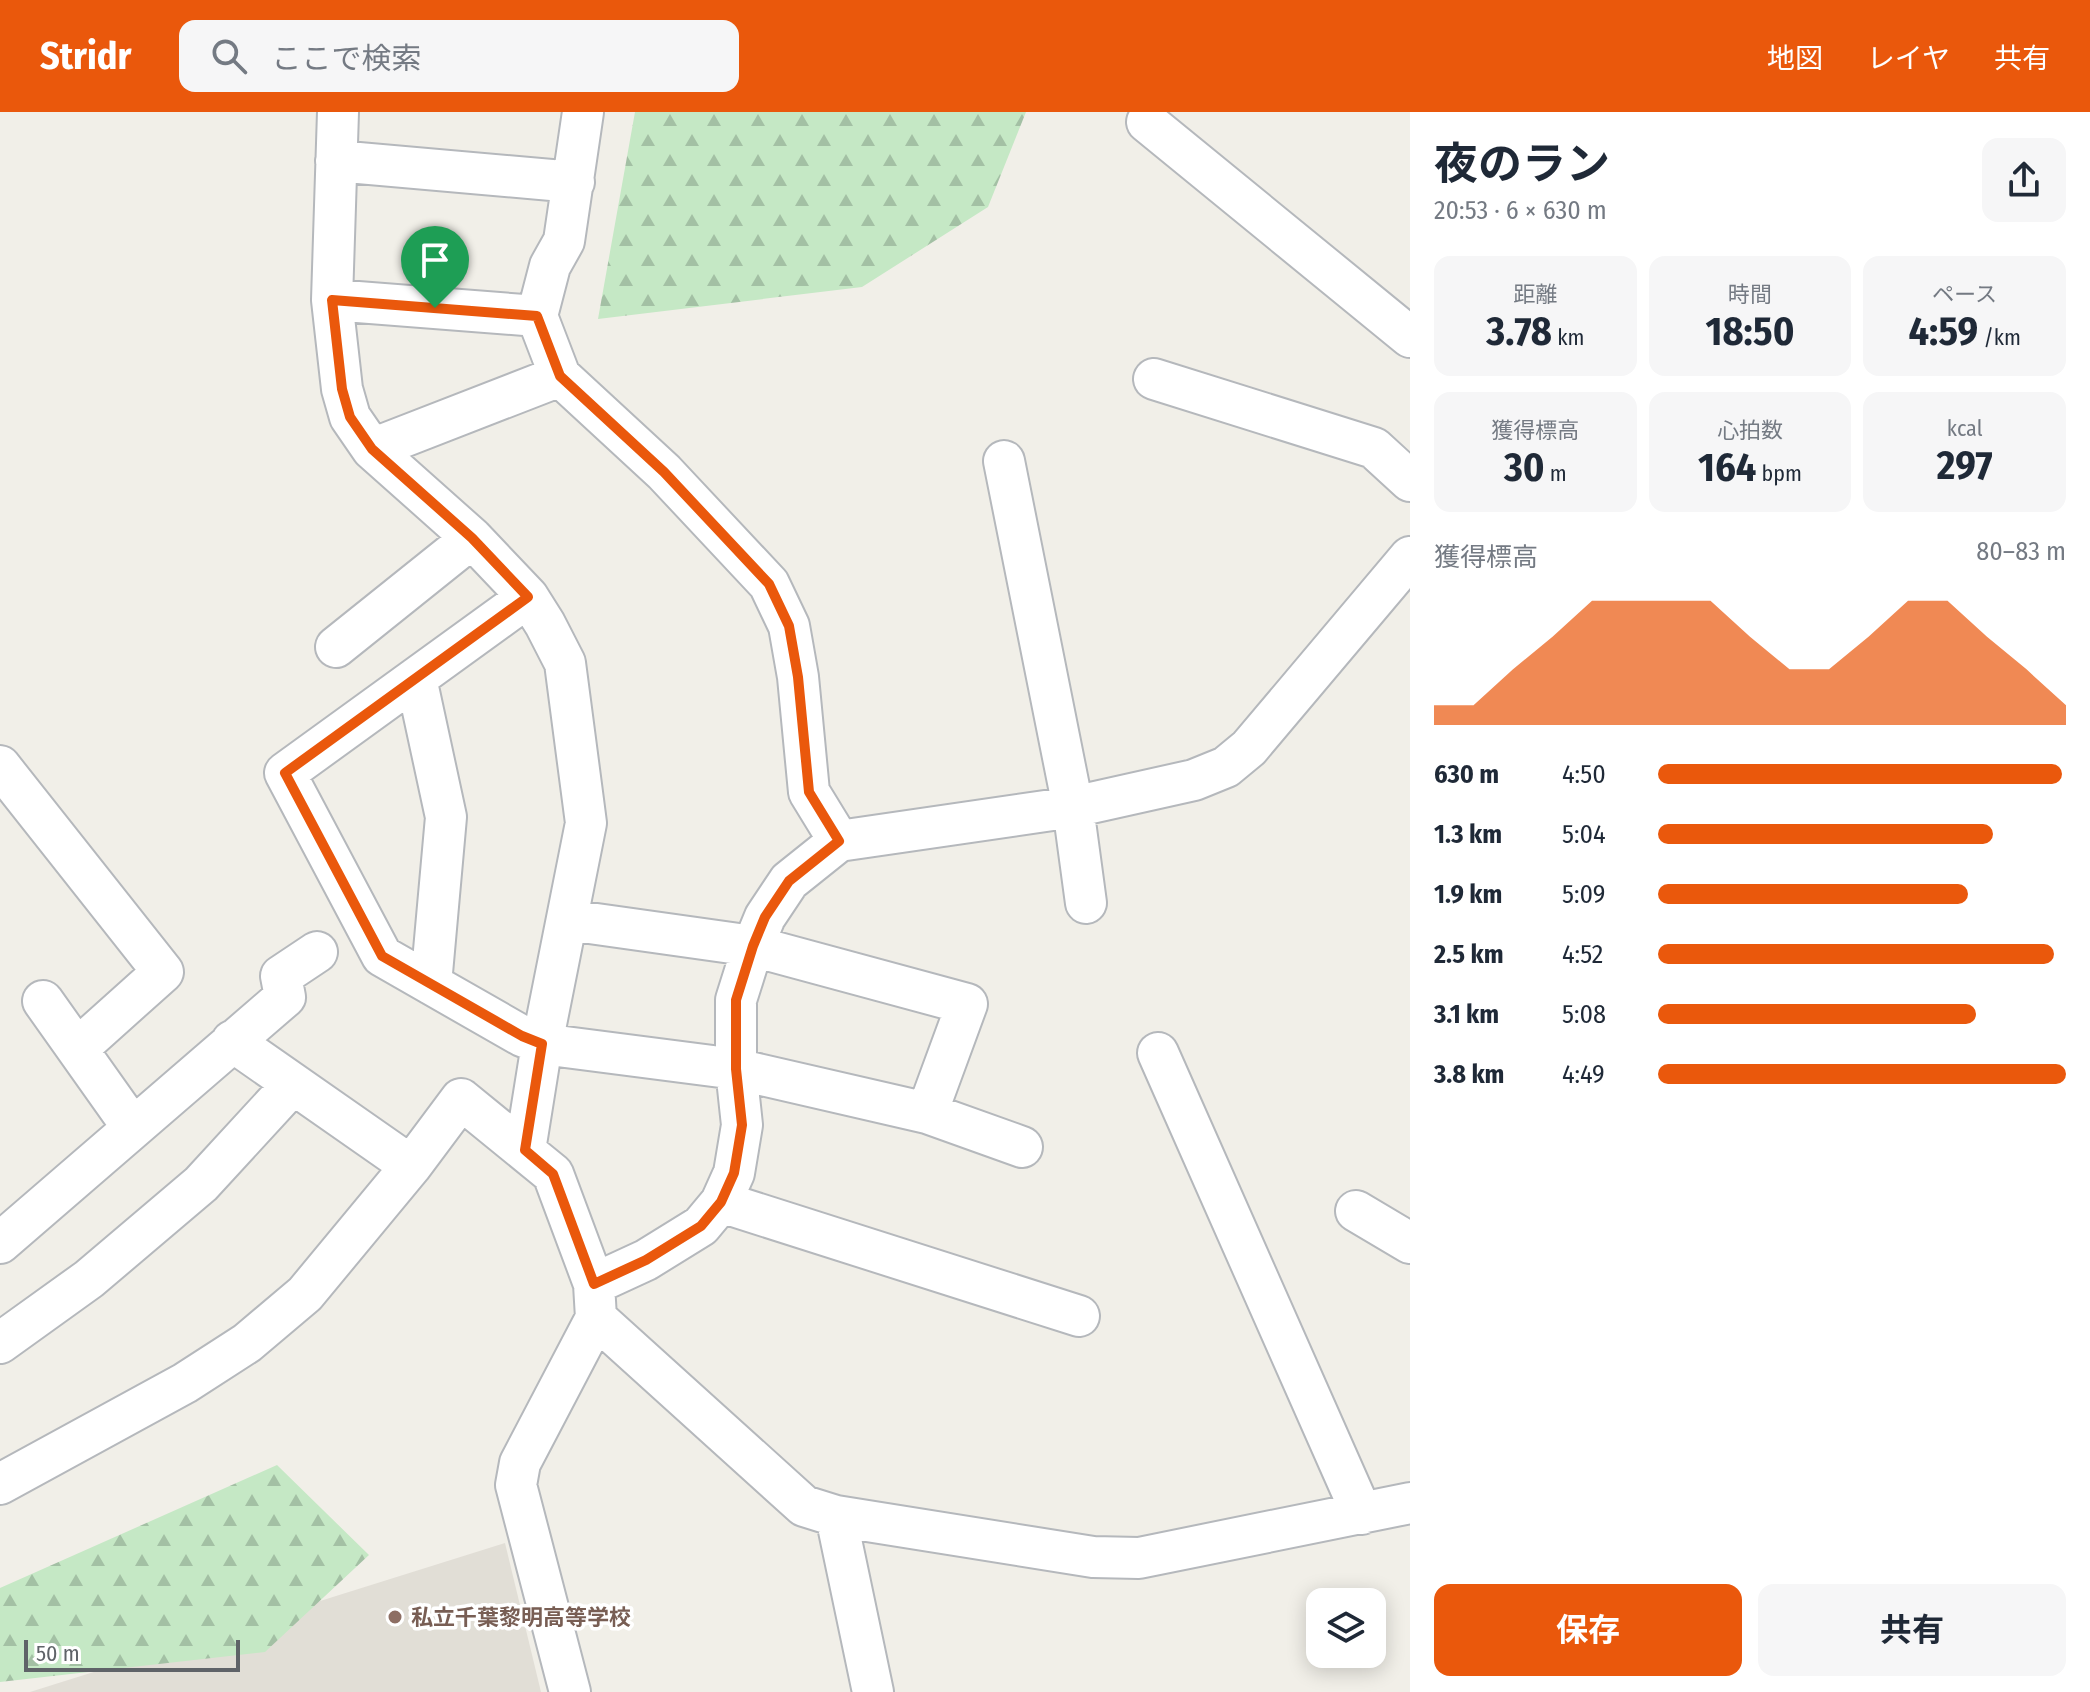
<!DOCTYPE html>
<html lang="ja">
<meta charset="utf-8">
<style>
body{margin:0;font-family:"Fira Sans Condensed","Noto Sans JP",sans-serif;background:#f6f6f7;color:#1f2937;height:100vh;display:flex;flex-direction:column;font-size:30px;white-space:nowrap}
*{box-sizing:border-box;margin:0}
p{font-size:26px;color:#747a83}
.icon{flex:none;width:44px;height:44px;fill:none;stroke:currentColor;stroke-width:2;stroke-linecap:round;stroke-linejoin:round}
.map{position:relative;flex:1;overflow:hidden}
.drawer{display:flex;flex-direction:column;background:#fff;width:680px}
.drawer>*{flex:none}
.fabs{position:absolute;left:1306px;top:1476px;display:grid;gap:16px}
.fabs a{display:grid;place-items:center;width:80px;height:80px;border-radius:16px;background:#fff;box-shadow:0 4px 20px #0003;font-size:40px}
.scale{position:absolute;left:24px;bottom:20px;width:216px;box-sizing:border-box;padding-left:8px;border:4px solid #5f6368;border-top:0;font-size:22px;line-height:28px;white-space:nowrap;color:#5f6368;-webkit-text-stroke:6px #fff;paint-order:stroke}
.pin{position:absolute;display:grid;place-items:center;width:68px;height:68px;color:#fff;margin:-82px -34px;border-radius:50% 50% 50% 0;rotate:-45deg;box-shadow:0 0 8px #0007}
.pin .icon{rotate:45deg}
.round{display:grid;place-items:center;flex:none;width:84px;height:84px;border-radius:16px;background:#f6f6f7}
.head{display:flex;align-items:center;justify-content:space-between;height:136px;padding:0 24px}
h1{font-size:44px;font-weight:700;line-height:60px}
.stats{display:grid;grid-template-columns:repeat(3,1fr);gap:12px;height:136px;padding:8px 24px}
.stats div{display:grid;align-content:center;border-radius:16px;background:#f6f6f7;text-align:center}
.stats b{font-size:40px;font-weight:700}
.stats small{font-size:22px;font-weight:400}
.stats p{font-size:22px}
.chart{height:224px;padding:16px 24px}
.chart p{display:flex;justify-content:space-between}
.chart svg{width:100%;height:144px;margin-top:8px;fill:#ea580c;opacity:.7}
.button{display:flex;gap:16px;margin-top:auto;padding:16px 24px}
.button a{flex:1;height:92px;border-radius:16px;background:#ea580c;color:#fff;font-size:32px;font-weight:700;line-height:92px;text-align:center}
.button a+a{background:#f6f6f7;color:#1f2937}
ul{padding:0 24px;list-style:none;font-size:26px}
li{display:grid;grid-template-columns:128px 96px 1fr;align-items:center;height:60px}
li i{height:20px;border-radius:10px;background:#ea580c}
header{display:flex;align-items:center;gap:48px;box-sizing:border-box;height:112px;padding:0 40px;background:#ea580c;color:#fff}
header strong{font-size:38px}
nav{display:flex;gap:44px;margin-inline-start:auto;font-size:28px}
.search{width:560px;height:72px;background:#f6f6f7;display:flex;align-items:center;gap:20px;box-sizing:border-box;padding:0 28px;border-radius:16px;color:#747a83;font-size:30px}
main{display:flex;flex:1;min-height:0}
.map>svg:first-child{display:block}
</style>
<header>
<strong>Stridr</strong>
<div class="search"><svg class="icon" aria-label="search" viewBox="0 0 24 24"><circle cx="10" cy="10" r="6"/><path d="M15 15l6 6"/></svg>ここで検索</div>
<nav><a>地図</a><a>レイヤ</a><a>共有</a></nav>
</header>
<main>
<div class="map">
<svg width="1410" height="1580" viewBox="0 0 1410 1580">
<defs>
<pattern id="forest-firs" width="22" height="20" patternUnits="userSpaceOnUse" patternTransform="scale(2)"><rect width="22" height="20" fill="#c5e8c5"/><path d="M5 1l3.5 6h-7zM16 11l3.5 6h-7z" fill="#a3c0a4"/></pattern>
</defs>
<rect width="100%" height="100%" fill="#f1efe8"/>
<!-- education -->
<path fill="#e1ded6" d="M505 1431 541 1580H30Z"/>
<!-- forest -->
<path fill="url(#forest-firs)" d="M635 0H1026L988 95 862 175 598 207Z
M277 1353 369 1443 265 1540 0 1570V1476Z"/>
<g fill="none" stroke-linecap="round" stroke-linejoin="round">
<!-- minor casing -->
<g stroke="#b5b8bc" stroke-width="44">
<path id="minor" d="M338 0 332 188 342 277 350 305 372 337 472 426 528 485 545 512 565 551 586 711 542 932 525 1038
M583 0 564 129 550 154 537 204 560 264 664 360 769 472 789 514 798 565 809 680 839 729
M1147 10 1410 225
M336 49 574 70
M332 188 537 204
M1154 267 1374 336 1410 369
M372 337 560 264
M1004 349 1073 695 1086 791
M528 485 285 661 382 844 522 924 542 932 736 957 927 1001 1022 1035
M336 535 472 426
M416 566 446 705 431 872
M0 654 163 860 77 937
M568 808 753 834 967 892 927 1001
M43 889 133 1016
M232 929 411 1054
M1158 941 1362 1402
M721 1090 1079 1204
M1356 1099 1410 1131
M0 1131 285 885 281 864 317 840
M594 1172 646 1148 701 1114 721 1090 734 1061 742 1013 736 957V888L753 834 765 805 789 769 839 729 1073 695 1194 668 1226 655 1249 636 1410 445
M0 1231 89 1167 201 1072 292 973
M0 1372 185 1271 247 1231 305 1182 411 1054 461 987 553 1062 594 1172 596 1206 804 1394 836 1404 1093 1445 1139 1446 1410 1391
M836 1404 873 1580
M570 1580 516 1373 520 1351 596 1206"/>
</g>
<!-- minor -->
<use href="#minor" stroke="#fff" stroke-width="40"/>
</g>
<g fill="none" stroke-linecap="round" stroke-linejoin="round">
<!-- route casing -->
<g stroke="#fff" stroke-width="16">
<path id="route" d="M332 188 537 204 560 264 664 360 769 472 789 514 798 565 809 680 839 729 789 769 765 805 753 834 736 888V957L742 1013 734 1061 721 1090 701 1114 646 1148 594 1172 553 1062 525 1038 542 932 522 924 382 844 285 661 528 485 472 426 372 337 350 305 342 277Z"/>
</g>
<!-- route -->
<use href="#route" stroke="#ea580c" stroke-width="10"/>
</g>
<!-- markers -->
<circle fill="#8d6e63" stroke="#fff" stroke-width="3" cx="395" cy="1505" r="8"/>
<g text-anchor="middle" stroke-width="7" stroke-linejoin="round" paint-order="stroke">
<!-- education labels -->
<g font-size="22" font-weight="bold" fill="#785e54" stroke="#fff" text-anchor="start">
<text x="411" y="1513">私立千葉黎明高等学校</text>
</g>
</g>
</svg>
<div class="fabs">
<a><svg class="icon" aria-label="layers" viewBox="0 0 24 24"><path d="M12 4l9 5-9 5-9-5zM3 14l9 5 9-5"/></svg></a>
</div>
<div class="scale">50 m</div>
<div class="pin" style="left:435px;top:196px;background:#1e9e55"><svg class="icon" aria-label="arrive" viewBox="0 0 24 24"><path d="M6 21V4h12l-3 4 3 4H6"/></svg></div>
</div>
<section class="drawer">
<div class="head"><div><h1>夜のラン</h1><p>20:53 · 6 × 630 m</p></div><a class="round"><svg class="icon" aria-label="share" viewBox="0 0 24 24"><path d="M12 15V3M7 8l5-5 5 5M5 13v7h14v-7"/></svg></a></div>
<div class="stats">
<div><p>距離</p><b>3.78<small> km</small></b></div>
<div><p>時間</p><b>18:50</b></div>
<div><p>ペース</p><b>4:59<small> /km</small></b></div>
</div>
<div class="stats">
<div><p>獲得標高</p><b>30<small> m</small></b></div>
<div><p>心拍数</p><b>164<small> bpm</small></b></div>
<div><p>kcal</p><b>297</b></div>
</div>
<div class="chart"><p><span>獲得標高</span>80–83 m</p>
<svg viewBox="0 0 160 44" preserveAspectRatio="none"><path d="M0 44V38L10 38L20 27L30 17L40 6L50 6L60 6L70 6L80 17L90 27L100 27L110 17L120 6L130 6L140 17L150 27L160 38V44z"/></svg>
</div>
<ul>
<li><b>630 m</b>4:50<i style="width:99%"></i></li>
<li><b>1.3 km</b>5:04<i style="width:82%"></i></li>
<li><b>1.9 km</b>5:09<i style="width:76%"></i></li>
<li><b>2.5 km</b>4:52<i style="width:97%"></i></li>
<li><b>3.1 km</b>5:08<i style="width:78%"></i></li>
<li><b>3.8 km</b>4:49<i style="width:100%"></i></li>
</ul>
<div class="button"><a>保存</a><a>共有</a></div>
</section>
</main>
